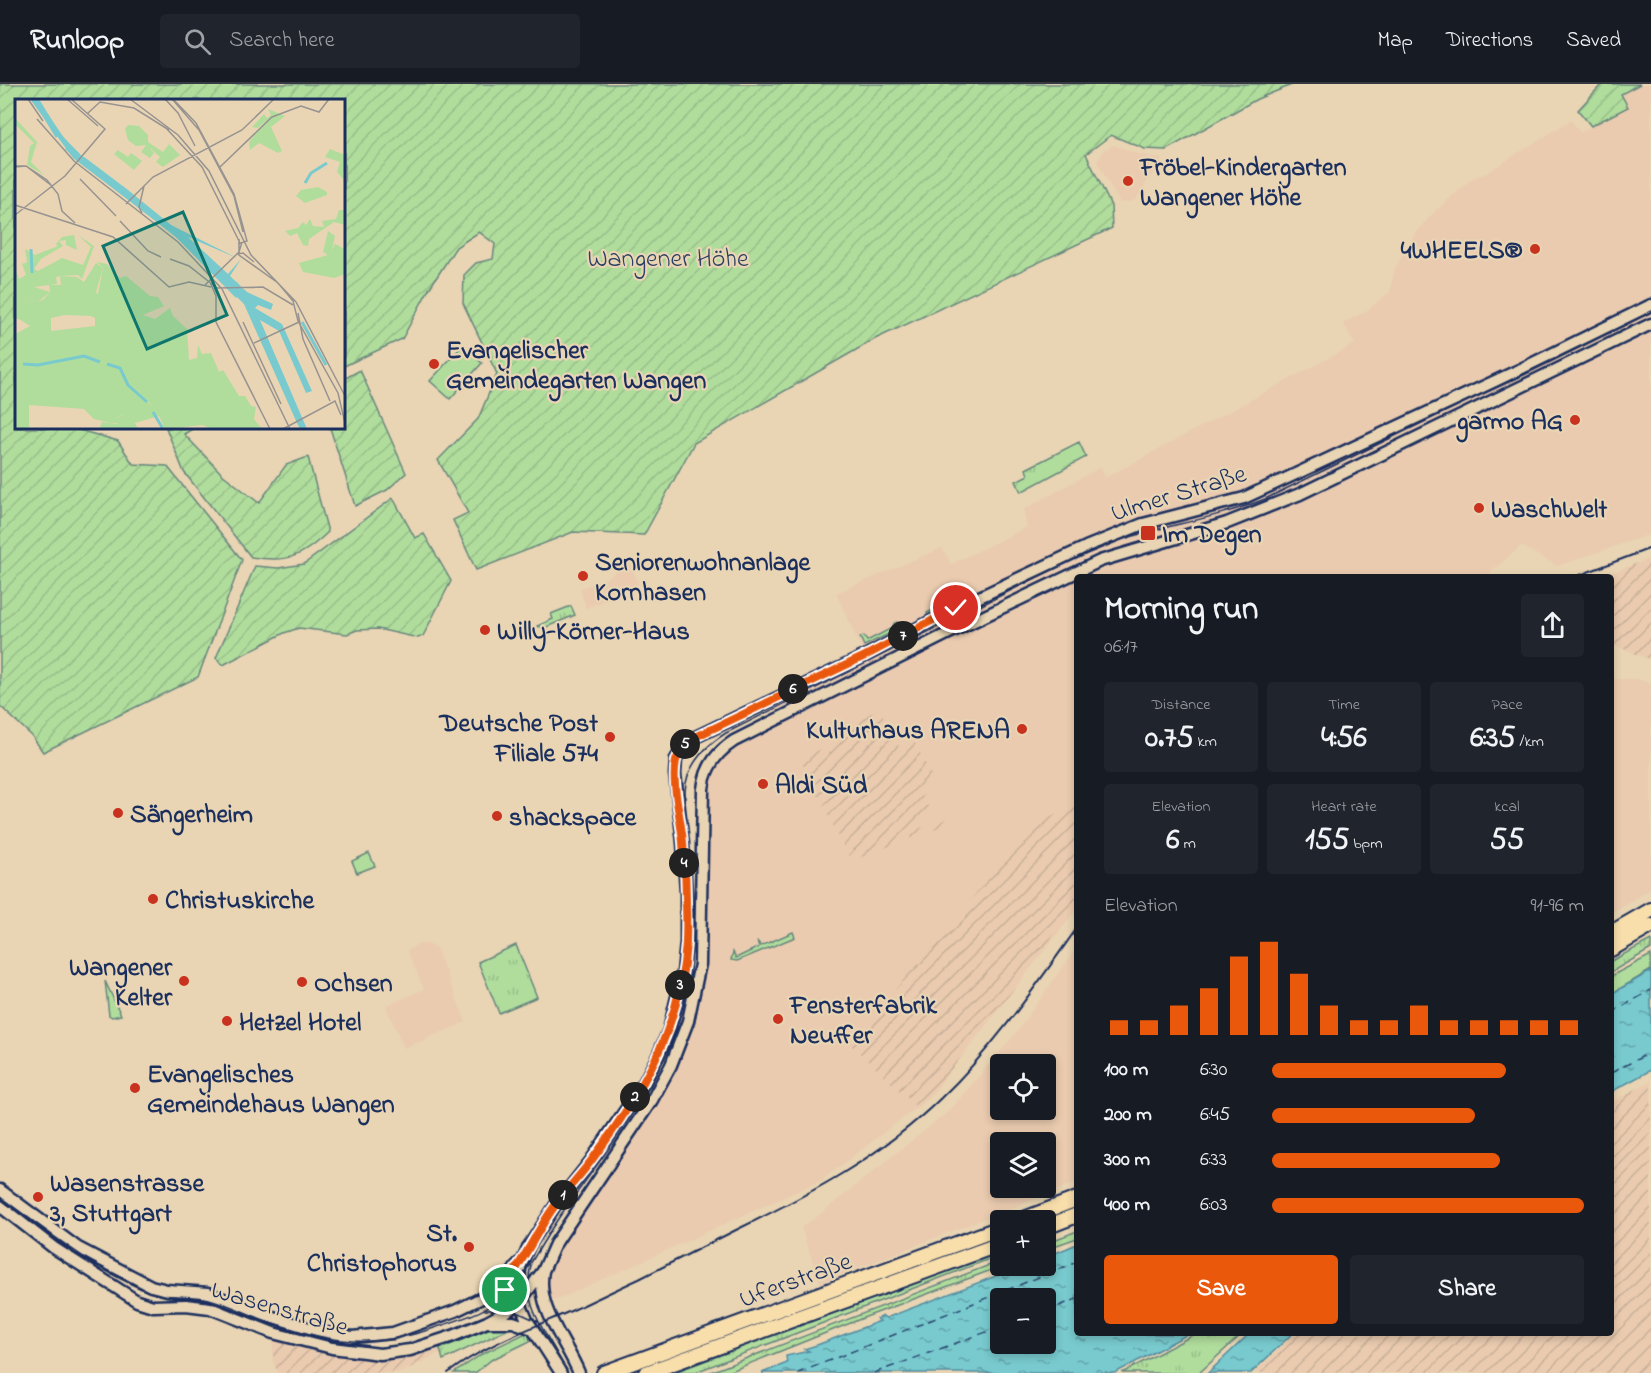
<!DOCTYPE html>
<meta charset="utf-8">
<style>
body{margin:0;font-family:"Indie Flower",sans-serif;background:#20242c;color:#f1f3f6;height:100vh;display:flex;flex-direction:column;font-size:22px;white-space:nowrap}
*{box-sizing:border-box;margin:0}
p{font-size:20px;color:#9ea1a6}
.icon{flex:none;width:33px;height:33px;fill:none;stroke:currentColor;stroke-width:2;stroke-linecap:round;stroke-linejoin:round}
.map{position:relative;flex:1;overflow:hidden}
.sheet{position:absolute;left:1074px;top:490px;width:540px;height:762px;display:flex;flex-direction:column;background:#171b24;border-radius:6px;box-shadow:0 3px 9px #0003}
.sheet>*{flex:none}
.buttons{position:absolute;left:990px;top:970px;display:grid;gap:12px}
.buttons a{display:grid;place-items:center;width:66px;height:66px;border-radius:6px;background:#171b24;box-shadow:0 3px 9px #0003;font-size:30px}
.pin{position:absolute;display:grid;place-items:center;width:51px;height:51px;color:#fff;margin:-26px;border:3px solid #fff;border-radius:50%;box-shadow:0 2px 6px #0007}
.km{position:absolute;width:30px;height:30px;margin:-15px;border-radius:50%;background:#222;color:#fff;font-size:16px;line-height:30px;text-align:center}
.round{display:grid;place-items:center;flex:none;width:63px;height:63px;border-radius:6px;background:#20242c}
.overview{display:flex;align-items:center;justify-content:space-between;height:102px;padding:0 30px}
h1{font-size:33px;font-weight:800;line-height:45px}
.stats{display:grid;grid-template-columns:repeat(3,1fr);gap:9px;height:102px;padding:6px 30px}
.stats div{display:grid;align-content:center;border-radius:6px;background:#20242c;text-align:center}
.stats b{font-size:30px;font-weight:800}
.stats small{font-size:16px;font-weight:400}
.stats p{font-size:16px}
.chart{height:168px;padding:12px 30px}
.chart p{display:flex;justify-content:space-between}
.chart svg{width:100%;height:108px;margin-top:6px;stroke:#ea580c;stroke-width:6}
.action{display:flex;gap:12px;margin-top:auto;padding:12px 30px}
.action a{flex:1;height:69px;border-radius:6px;background:#ea580c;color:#fff;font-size:24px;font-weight:800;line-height:69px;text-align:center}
.action a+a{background:#20242c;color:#f1f3f6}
ul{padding:0 30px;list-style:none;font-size:20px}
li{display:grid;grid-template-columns:96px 72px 1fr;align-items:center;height:45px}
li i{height:15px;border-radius:8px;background:#ea580c}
header{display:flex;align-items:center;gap:36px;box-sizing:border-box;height:84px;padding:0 30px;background:#171b24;border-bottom:2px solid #363941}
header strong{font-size:28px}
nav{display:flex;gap:33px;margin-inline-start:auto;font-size:21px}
.search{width:420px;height:54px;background:#20242c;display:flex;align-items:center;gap:15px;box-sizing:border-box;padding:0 21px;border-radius:6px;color:#9ea1a6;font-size:22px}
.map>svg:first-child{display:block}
</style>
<header>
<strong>Runloop</strong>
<div class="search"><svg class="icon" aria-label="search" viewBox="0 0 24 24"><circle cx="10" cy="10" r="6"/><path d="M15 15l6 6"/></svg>Search here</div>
<nav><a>Map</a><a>Directions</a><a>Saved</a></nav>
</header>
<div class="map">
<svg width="1651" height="1289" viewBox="0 0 1651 1289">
<defs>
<pattern id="industrial-furrows" width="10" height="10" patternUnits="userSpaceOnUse" patternTransform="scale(1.5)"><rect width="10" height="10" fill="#eacbaf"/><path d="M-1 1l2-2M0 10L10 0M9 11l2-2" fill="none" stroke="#c8af99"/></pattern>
<pattern id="grass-tufts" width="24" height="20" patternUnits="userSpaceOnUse" patternTransform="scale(1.5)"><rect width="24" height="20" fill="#b0dd9c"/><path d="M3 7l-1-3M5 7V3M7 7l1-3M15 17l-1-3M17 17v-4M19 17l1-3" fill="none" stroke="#97be89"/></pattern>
<pattern id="garden-furrows" width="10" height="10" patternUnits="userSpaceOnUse" patternTransform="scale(1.5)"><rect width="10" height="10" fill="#b0dd9c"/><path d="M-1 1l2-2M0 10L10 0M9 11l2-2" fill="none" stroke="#97be89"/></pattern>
<pattern id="water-ripples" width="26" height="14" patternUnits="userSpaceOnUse" patternTransform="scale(1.5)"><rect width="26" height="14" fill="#78cace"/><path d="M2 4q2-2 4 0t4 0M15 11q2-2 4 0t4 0" fill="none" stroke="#62a4aa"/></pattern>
</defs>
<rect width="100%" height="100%" fill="#e9d5b3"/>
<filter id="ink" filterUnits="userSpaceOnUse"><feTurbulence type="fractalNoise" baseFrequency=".0167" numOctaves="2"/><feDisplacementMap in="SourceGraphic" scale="12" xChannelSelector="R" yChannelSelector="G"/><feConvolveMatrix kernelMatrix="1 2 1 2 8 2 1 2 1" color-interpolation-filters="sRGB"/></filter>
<g filter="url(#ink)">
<!-- built -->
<path fill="#eacbaf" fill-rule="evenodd" d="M1640 0H1651V450L1557 482 1521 462 1485 493 1077 494V825L929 1014 822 1096 554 1217 546 1200 549 1183 559 1163 675 985 694 939 704 885 708 710 712 691 719 677 731 664 783 639 769 611 862 566 836 509 942 464 951 480 1027 443 1023 426 1101 383 1105 394 1355 260 1343 239 1366 227 1390 208 1394 186 1416 148 1434 128 1474 93 1483 91 1571 36 1580 49 1628 22 1621 10Z
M1114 61 1139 70 1162 75 1136 115 1130 118 1120 119 1097 78 1104 66Z
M630 477 639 502 586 524 580 505 612 491 618 484Z
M1611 595H1638L1651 600V805L1611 829Z
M418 860H427L436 864 466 938 404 964 386 922 424 905 407 867Z
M1077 863V1098L820 1199 801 1143 814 1135 950 1026 1016 949ZM1000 981H1046V1026H1000ZM1000 1059H1046V1104H1000Z"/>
<!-- industrial -->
<path fill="url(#industrial-furrows)" d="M1651 474V576L1611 560V494L1600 493Z
M880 625 898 662 913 655 935 699 921 706 930 727 927 734 913 739 915 746 948 734 950 739 851 777 800 675 841 656 851 649 847 640Z
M1077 717V817L1035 878 929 1014 917 1023 850 960 1028 747Z
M1651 997V1289H1254L1294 1250H1611V1018Z
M273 1253 308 1265 364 1273 439 1266 440 1269 400 1289H278L273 1278Z"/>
<!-- grass -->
<path fill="url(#grass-tufts)" stroke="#66867d" stroke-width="1.5" d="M1079 358 1086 373 1021 408 1016 397 1028 391 1026 385Z
M966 509 968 513 928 533 927 529Z
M571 522 575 531 544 544 537 542 553 535 551 530Z
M897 538 899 545 864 562 860 553 864 552 867 557 892 544 894 539Z
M369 769 375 782 357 789 352 777Z
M793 848 795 853 737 877 731 876 733 868 736 874 759 863 757 857 761 862Z
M1651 856V865L1611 888V877Z
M516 861 537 913 499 929 478 878Z
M1651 871V886L1611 910V892Z
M105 897 121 931 112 933 109 931Z
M1077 1147V1154L1046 1165V1159Z
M1000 1168V1171L693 1289H672Z
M1000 1177 1002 1182 863 1234 726 1289H708Z
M495 1242 511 1244 443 1276 440 1265Z
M528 1248 530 1257 491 1276 475 1289H454L482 1270Z
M1195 1250H1242L1199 1289H1122Z"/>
<!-- garden -->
<path fill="url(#garden-furrows)" stroke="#66867d" stroke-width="1.5" d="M0 0H1294L1257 15 1166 66 1145 65 1111 51 1086 70 1111 122 1112 144 875 255 694 359 644 451 573 448 476 486 453 436 468 429 438 376 478 335 497 290 463 219 464 191 476 179 493 175 495 160 479 148 456 163 429 205 402 255 344 282V16H16V344H72L118 357 133 380 167 382 242 476 198 593 43 668 32 652 0 622Z
M1602 0H1640L1621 10 1628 23 1591 42 1578 26Z
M360 286 406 389 387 406 355 422 330 344H344V295Z
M166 344H194L184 350 222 390 259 419 286 381 308 373 328 448C302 473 288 479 251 473L184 388Z
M393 414 415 454 424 450 451 497 423 552 418 554 378 545 357 546 347 550 299 544 284 549 223 581 216 574 255 482 278 484 304 480Z"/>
<!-- pitch -->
<path fill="#b0dd9c" stroke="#66867d" stroke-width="1.5" d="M462 262 482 279 450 315 430 297Z"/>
<!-- water -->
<path fill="url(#water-ripples)" stroke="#538ca1" stroke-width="1.5" fill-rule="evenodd" d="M1651 887V986L1611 1008V910Z
M1077 1160V1250H1188L1115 1289H762L787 1279 786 1272 809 1267 804 1265 817 1261 880 1237 877 1235 883 1232 886 1234 1022 1182H1046V1173ZM1000 1215H1046V1260H1000Z
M1249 1250H1292L1251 1289H1208Z"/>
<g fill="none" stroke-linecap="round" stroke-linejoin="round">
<!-- ferry -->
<path stroke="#29466f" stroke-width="1.5" stroke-dasharray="8 6" stroke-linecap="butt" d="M1611 929 1651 906
M1611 989 1651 968
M1046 1227 1077 1215
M798 1289 1077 1178
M874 1289 1000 1243"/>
<!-- secondary casing -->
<g stroke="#1b2f5e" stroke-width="15">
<path id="secondary" d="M0 1106 78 1164 151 1202 167 1206 208 1209 263 1230 326 1249 352 1253 393 1249 455 1227 498 1206 504 1201 519 1179
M0 1122 54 1164 137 1217 153 1222 186 1221 210 1224 273 1249 332 1264 380 1270 410 1266 453 1252 487 1238 509 1226 520 1217 543 1187 555 1160 652 1016 671 981 688 937 700 880 703 705C705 684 717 668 734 657L951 548 1100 477 1227 439 1300 410 1651 240
M543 1187C536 1225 565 1255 579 1289
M490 1238H513L533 1245
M561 1289 527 1236 522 1224 519 1208 520 1183 529 1162 555 1122 590 1078 644 999 658 972 669 946 683 888 686 858V809L683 759 675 690 676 675 687 657 865 572 956 524 1086 463 1143 440 1244 414 1521 285 1651 221"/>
</g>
<!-- highway casing -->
<g stroke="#1b2f5e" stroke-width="18">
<path id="highway" d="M1611 849 1651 826
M1611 865 1651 842
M1019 1137 1077 1115
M1046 1143 1077 1131
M604 1289 1000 1144
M646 1289 1000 1160"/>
</g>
<!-- secondary -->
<use href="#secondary" stroke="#e9d5b3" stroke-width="10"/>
<!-- highway -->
<use href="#highway" stroke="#f8deab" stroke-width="14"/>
<!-- tram -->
<path stroke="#1b2f5e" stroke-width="1.5" d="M0 1113C46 1146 92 1184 144 1206 165 1215 187 1210 209 1215 229 1220 249 1231 270 1238 331 1260 375 1265 437 1243 459 1236 484 1228 502 1214 521 1200 532 1176 544 1157 555 1138 568 1120 581 1103 622 1046 668 987 684 918 695 871 694 823 690 776 688 751 682 723 686 699 691 676 707 661 726 649L1090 467C1147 443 1208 438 1265 415L1651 228
M531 1181C520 1227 551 1251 567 1289
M485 1226H513L539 1238"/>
<!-- rail -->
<path stroke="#1b2f5e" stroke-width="2" d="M1572 494 1651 464
M448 1289C486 1260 530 1245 573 1226 595 1216 617 1205 639 1195 671 1179 704 1162 736 1146 810 1110 882 1072 941 1014 994 963 1035 903 1077 844"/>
</g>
</g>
<g fill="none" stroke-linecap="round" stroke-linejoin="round" filter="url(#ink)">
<!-- route casing -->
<g stroke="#fff" stroke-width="12">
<path id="route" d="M505 1206H498C520 1187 536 1147 554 1123 565 1107 579 1093 591 1077 641 1010 681 944 686 859 687 826 686 792 683 758 681 734 671 700 676 677 678 670 683 663 687 657L865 572 956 524"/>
</g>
<!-- route -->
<use href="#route" stroke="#ea580c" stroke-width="8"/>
</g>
<!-- markers -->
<g fill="#c8321e" stroke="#e9d5b3" stroke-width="2">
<circle cx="1128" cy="97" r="6"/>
<circle cx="1535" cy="165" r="6"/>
<circle cx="434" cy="280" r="6"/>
<circle cx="1575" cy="336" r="6"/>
<circle cx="1479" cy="424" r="6"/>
<rect x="1140" y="441" width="16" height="16" rx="3"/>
<circle cx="583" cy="492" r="6"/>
<circle cx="485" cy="546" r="6"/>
<circle cx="1022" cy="645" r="6"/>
<circle cx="610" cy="653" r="6"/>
<circle cx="763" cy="700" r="6"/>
<circle cx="118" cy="729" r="6"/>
<circle cx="497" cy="732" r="6"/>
<circle cx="153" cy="815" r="6"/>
<circle cx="184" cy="897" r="6"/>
<circle cx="302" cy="898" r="6"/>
<circle cx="778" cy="935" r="6"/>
<circle cx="227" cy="937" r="6"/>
<circle cx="135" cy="1004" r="6"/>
<circle cx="38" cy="1113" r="6"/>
<circle cx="469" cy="1163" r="6"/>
</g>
<g text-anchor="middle" stroke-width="4.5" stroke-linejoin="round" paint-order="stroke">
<!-- poi labels -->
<g font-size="26" font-weight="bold" fill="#1b2f5e" stroke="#e9d5b3" text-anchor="start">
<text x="1140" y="91">Fröbel-Kindergarten<tspan x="1140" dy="30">Wangener Höhe</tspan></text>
<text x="1523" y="174" text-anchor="end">4WHEELS®</text>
<text x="446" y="274">Evangelischer<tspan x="446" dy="30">Gemeindegarten Wangen</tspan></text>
<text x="1563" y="345" text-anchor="end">garmo AG</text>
<text x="1491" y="433">WaschWelt</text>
<text x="1162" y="458">Im Degen</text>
<text x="595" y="486">Seniorenwohnanlage<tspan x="595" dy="30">Kornhasen</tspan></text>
<text x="497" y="555">Willy-Körner-Haus</text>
<text x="598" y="647" text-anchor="end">Deutsche Post<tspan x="598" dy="30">Filiale 574</tspan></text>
<text x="1010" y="654" text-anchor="end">Kulturhaus ARENA</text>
<text x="775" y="709">Aldi Süd</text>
<text x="130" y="738">Sängerheim</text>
<text x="509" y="741">shackspace</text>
<text x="165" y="824">Christuskirche</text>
<text x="172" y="891" text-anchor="end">Wangener<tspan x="172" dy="30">Kelter</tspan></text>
<text x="314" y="907">Ochsen</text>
<text x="790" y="929">Fensterfabrik<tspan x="790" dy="30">Neuffer</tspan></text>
<text x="239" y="946">Hetzel Hotel</text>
<text x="147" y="998">Evangelisches<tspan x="147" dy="30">Gemeindehaus Wangen</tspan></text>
<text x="50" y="1107">Wasenstrasse<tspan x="50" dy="30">3, Stuttgart</tspan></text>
<text x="457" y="1157" text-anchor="end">St.<tspan x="457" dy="30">Christophorus</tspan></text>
</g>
<!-- park labels -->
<g font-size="26" fill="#2a4064" stroke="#e9d5b3">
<text x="668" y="182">Wangener Höhe</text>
</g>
<!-- street labels -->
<g font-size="26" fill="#1b2f5e" stroke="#e9d5b3">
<text transform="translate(1178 408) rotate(-17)" y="9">Ulmer Straße</text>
<text transform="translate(795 1195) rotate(-20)" y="9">Uferstraße</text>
<text transform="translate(280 1223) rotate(16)" y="9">Wasenstraße</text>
</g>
</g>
<!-- overview -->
<g transform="translate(15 15)">
<rect width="330" height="330" fill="#e9d5b3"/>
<path d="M0 19 22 43 16 63 29 76 12 66 15 47 19 44 0 25ZM81 164 88 169 81 193 97 215 83 226 95 231 93 258 107 265 118 291 139 308 110 319 107 316 100 319 103 324H96L79 320 69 310 14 306V330H0V235L15 227 4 220 7 202 9 199 23 203 29 200 35 193 34 186H46L45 177 62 178 69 183ZM49 216 76 217 80 219V227L36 232V219Z" fill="#b0dd9c" fill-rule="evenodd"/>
<path d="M303 88 312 93V96L290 104 281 97 286 91Z" fill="#b0dd9c"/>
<path d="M253 10 270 17 256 28 267 52 263 54 244 44 235 51 234 43 251 22 243 29 237 28 249 15 252 19 256 16ZM315 50 330 56 328 89V80L322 73 325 63 310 58ZM324 111H330V126L319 123 294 140 293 147 288 146 282 134 275 137 270 132 283 129 288 123 291 126 295 120 298 127 309 128 307 122 321 120ZM313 132 320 137 317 151 320 145 330 150V175L319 179 288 173 284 164 313 156 308 153ZM59 136 62 151 51 146V141L44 142 48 147 26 160 19 170 23 172 47 159 68 166 76 148 63 136 79 147 67 180 63 176 45 177 41 178 42 185 19 188 35 193 23 203 9 199 4 220H0V169L4 180 11 176 7 165 12 163 10 150 20 156 43 147 41 145 47 138ZM82 163 92 165 105 179 111 177 135 197 143 198 149 207 128 216 140 220 155 209 158 217 172 230 174 261 182 259 183 246 187 255 196 254 204 273 208 271 224 297H230L236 307 241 308 239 320 247 330H196L188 326 150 330 144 317 120 324 123 330H84L87 323 102 325 100 319 108 316 110 319 132 307 139 308 109 280 106 265 98 264 93 258 89 235 94 231 84 230 83 225 97 214 81 206 76 217 60 210 81 205 88 169Z" fill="#b0dd9c"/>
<path d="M113 26 124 27 133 36V43L148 53 154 45 165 56 148 68 141 63 145 58 134 48 139 54 135 59 126 53 131 46 121 47 113 41 110 30ZM103 51 113 58 116 54 127 62 119 71 99 55Z" fill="#b0dd9c"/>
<path d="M15 0H24L44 33 62 53 154 125 222 159 173 138 213 175 226 160 215 177 232 193 258 205 256 211 243 206 240 209 267 225 297 292 291 294 264 232 245 221 292 330H285L282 324 229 205 158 135 58 59Z" fill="#78cace"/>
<path fill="none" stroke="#78cace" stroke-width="3" d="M19 0 42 38M21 0 48 40 64 56M51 49 102 90 108 89 68 59M290 84 296 74 312 64M108 89 165 135 222 195 221 184 227 196 221 197 162 137 106 93ZM16 150 17 174M287 223 311 266M8 265 23 266 69 257 85 263M92 265 105 269 113 286 132 303M138 313 148 330"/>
<path fill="none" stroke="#979391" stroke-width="1.5" d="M13 0 28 22M52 0 83 27M115 0 163 36 194 72 236 156 281 203 330 297M150 0 163 14 180 47M157 0 184 31 219 97 228 133M158 0 181 24 219 95 232 142 223 145M73 14 85 3 119 9 154 31M22 20 59 62 163 143 207 190 275 330M151 29 187 68 225 144M0 67H11L37 87M0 68 11 67 32 81 43 95 47 112 60 124M205 68 257 18 286 7 304 13 314 0M65 80 101 117M111 105 138 78 227 31 259 0M0 106 98 138 154 188 174 183 196 188M127 114 124 108 129 87M0 116 50 77 90 30 56 0M105 122 133 152 146 158M224 140V156L263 184 278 202 283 222 323 294 330 324M222 155 228 154 239 163M155 160 174 167 202 189 248 188 278 206M195 183 201 197V223L255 330M190 186 224 153 227 143M283 214 288 240 315 302M228 223 266 305M239 244 284 223M268 330 320 302 326 316"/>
<path fill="#0f766e" fill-opacity="0.15" stroke="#0f766e" stroke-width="3" d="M168 113 212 216 132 250 88 147Z"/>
<rect width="330" height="330" fill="none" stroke="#1b2f5e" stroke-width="3"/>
</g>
</svg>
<div class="buttons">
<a><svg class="icon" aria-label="locate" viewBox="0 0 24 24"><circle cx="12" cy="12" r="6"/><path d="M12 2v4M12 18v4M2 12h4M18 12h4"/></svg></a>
<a><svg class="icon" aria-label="layers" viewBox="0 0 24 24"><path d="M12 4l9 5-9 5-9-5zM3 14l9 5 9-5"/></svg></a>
<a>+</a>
<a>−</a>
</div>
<div class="pin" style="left:505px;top:1206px;background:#1e9e55"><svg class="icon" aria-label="arrive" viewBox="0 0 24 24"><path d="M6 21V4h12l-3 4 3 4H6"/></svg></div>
<div class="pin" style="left:956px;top:524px;background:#d93025"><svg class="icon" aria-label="check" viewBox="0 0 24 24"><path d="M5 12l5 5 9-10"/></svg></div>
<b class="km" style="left:563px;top:1111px">1</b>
<b class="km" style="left:635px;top:1013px">2</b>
<b class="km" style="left:680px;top:901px">3</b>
<b class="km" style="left:684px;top:779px">4</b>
<b class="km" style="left:685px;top:660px">5</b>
<b class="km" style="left:793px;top:605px">6</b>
<b class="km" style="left:903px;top:552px">7</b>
<section class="sheet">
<div class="overview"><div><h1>Morning run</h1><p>06:17</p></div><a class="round"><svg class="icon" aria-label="share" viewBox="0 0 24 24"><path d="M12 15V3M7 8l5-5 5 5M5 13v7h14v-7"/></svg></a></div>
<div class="stats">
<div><p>Distance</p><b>0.75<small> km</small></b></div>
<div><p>Time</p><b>4:56</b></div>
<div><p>Pace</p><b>6:35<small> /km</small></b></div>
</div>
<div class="stats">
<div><p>Elevation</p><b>6<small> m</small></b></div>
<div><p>Heart rate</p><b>155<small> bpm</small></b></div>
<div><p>kcal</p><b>55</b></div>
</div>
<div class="chart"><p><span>Elevation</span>91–96 m</p>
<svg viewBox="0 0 160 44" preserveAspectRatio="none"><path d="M5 44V38M15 44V38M25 44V32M35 44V25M45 44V12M55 44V6M65 44V19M75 44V32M85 44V38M95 44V38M105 44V32M115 44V38M125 44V38M135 44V38M145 44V38M155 44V38"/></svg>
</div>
<ul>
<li><b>100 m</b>6:30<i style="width:75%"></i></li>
<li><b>200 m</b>6:45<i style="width:65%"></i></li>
<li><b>300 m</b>6:33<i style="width:73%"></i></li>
<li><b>400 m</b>6:03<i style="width:100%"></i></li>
</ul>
<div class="action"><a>Save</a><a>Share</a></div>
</section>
</div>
